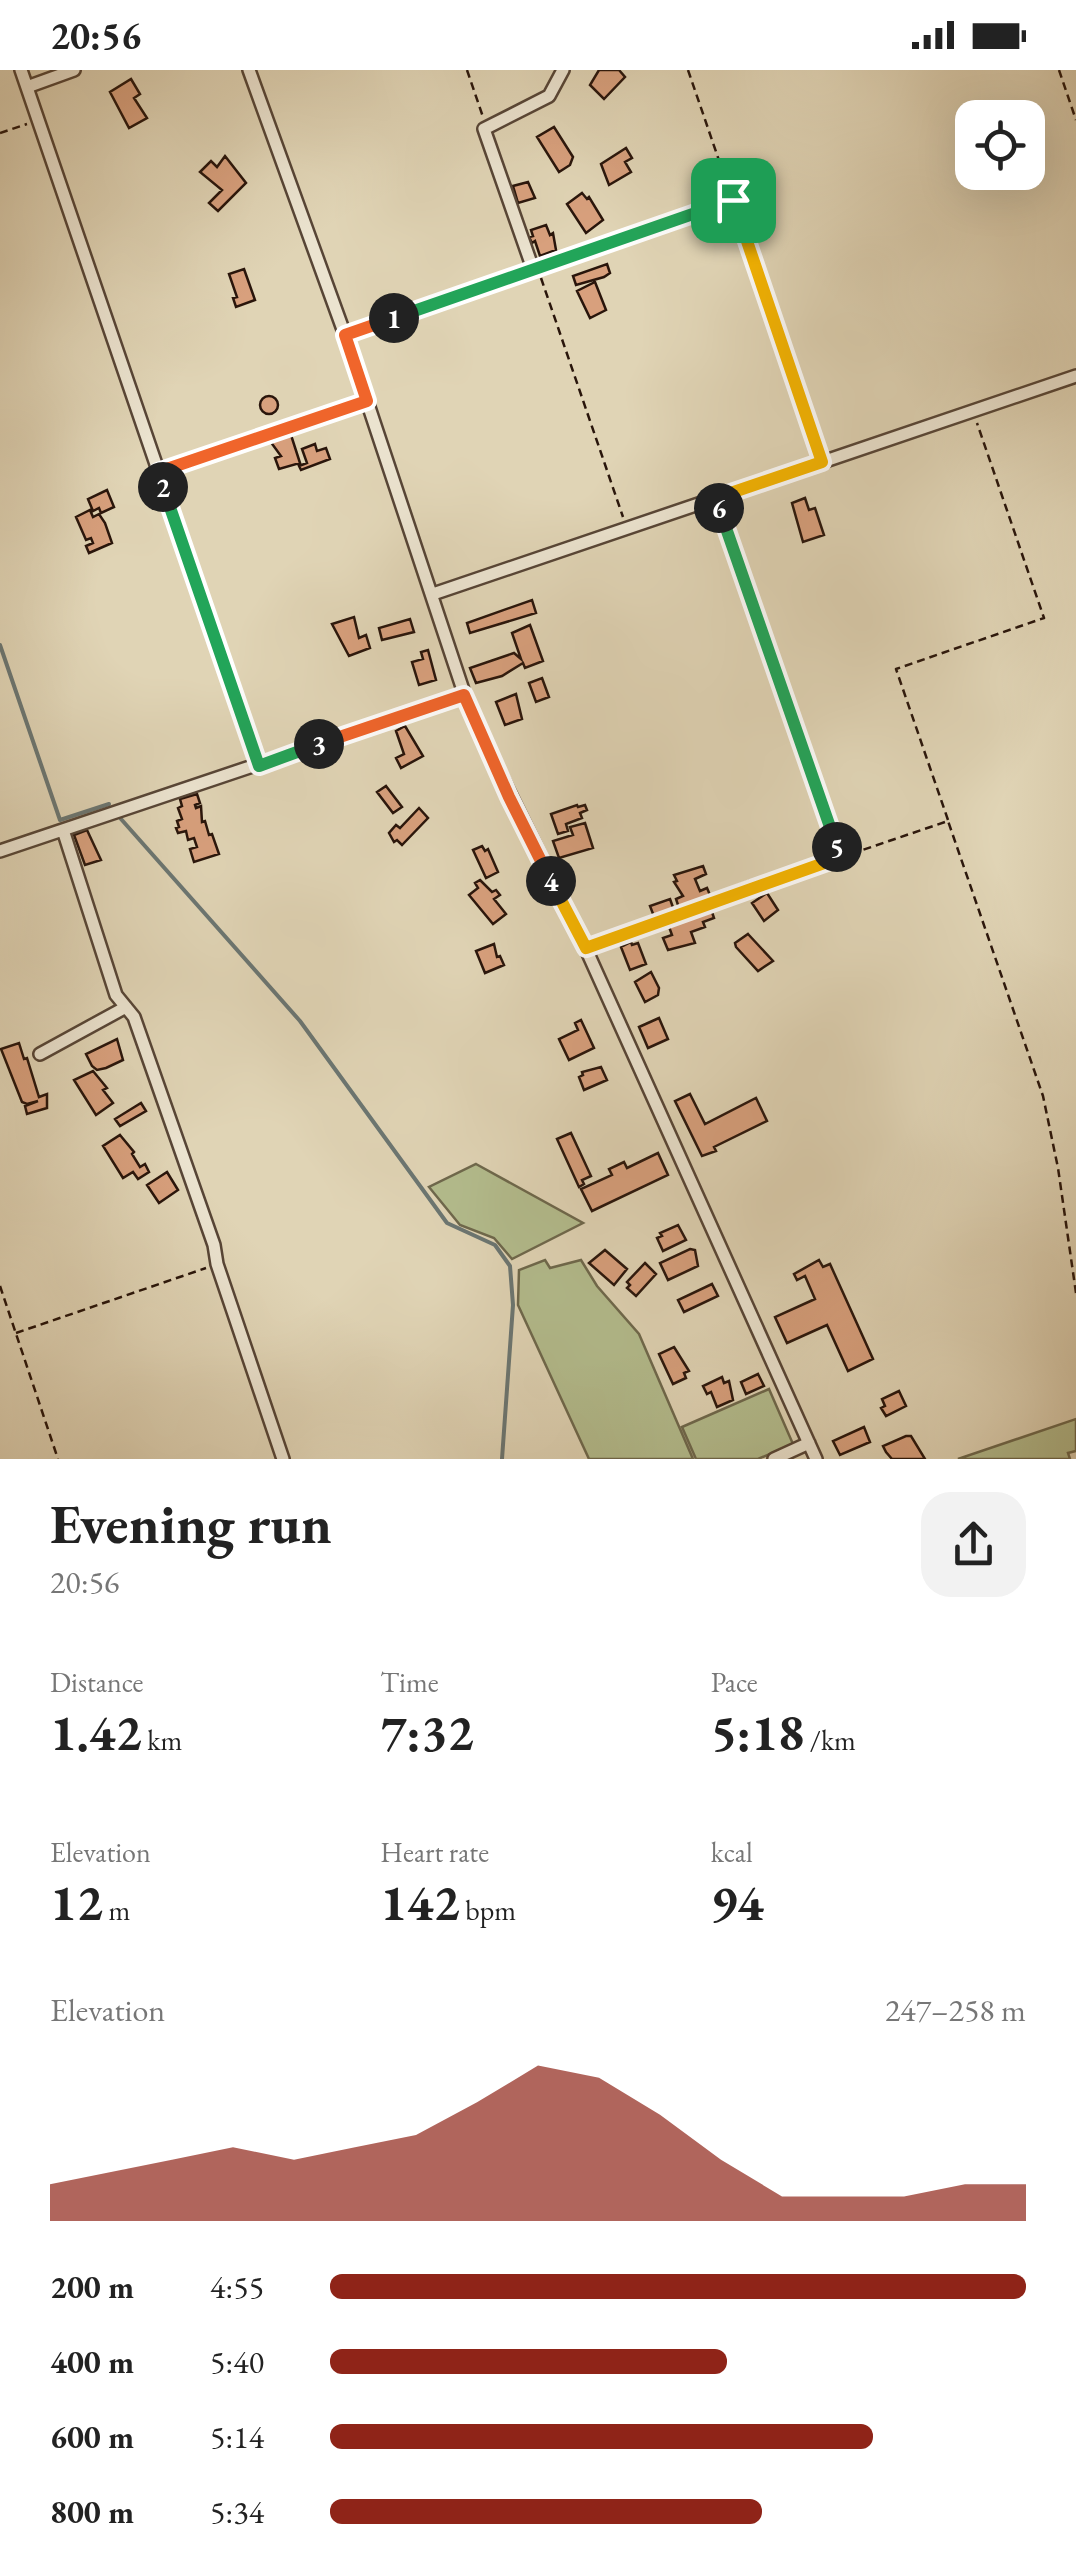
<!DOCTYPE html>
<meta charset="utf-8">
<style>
body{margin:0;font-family:"EB Garamond",serif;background:#f2f2f2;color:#222;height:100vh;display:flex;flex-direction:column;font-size:38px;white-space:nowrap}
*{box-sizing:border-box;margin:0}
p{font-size:32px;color:#767676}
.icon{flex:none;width:55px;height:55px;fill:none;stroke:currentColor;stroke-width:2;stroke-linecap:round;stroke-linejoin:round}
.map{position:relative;height:1389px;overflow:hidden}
.drawer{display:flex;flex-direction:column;background:#fff;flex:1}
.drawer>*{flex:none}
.controls{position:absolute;left:955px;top:30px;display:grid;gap:20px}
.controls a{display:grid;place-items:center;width:90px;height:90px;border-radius:20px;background:#fff;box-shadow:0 10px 40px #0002;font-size:50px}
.pin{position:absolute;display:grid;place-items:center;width:85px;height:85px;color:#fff;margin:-42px;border-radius:20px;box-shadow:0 5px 15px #0006}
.km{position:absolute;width:50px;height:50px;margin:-25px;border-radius:50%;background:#222;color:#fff;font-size:28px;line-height:50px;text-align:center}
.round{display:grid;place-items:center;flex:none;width:105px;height:105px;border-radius:30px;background:#f2f2f2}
.head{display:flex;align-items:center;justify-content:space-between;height:170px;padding:0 50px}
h1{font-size:55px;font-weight:700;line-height:75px}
.metrics{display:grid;grid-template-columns:repeat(3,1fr);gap:15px;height:170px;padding:10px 50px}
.metrics div{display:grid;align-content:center}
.metrics b{font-size:50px;font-weight:700}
.metrics small{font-size:28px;font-weight:400}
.metrics p{font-size:28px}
.chart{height:280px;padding:20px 50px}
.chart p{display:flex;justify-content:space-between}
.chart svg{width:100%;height:180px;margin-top:10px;fill:#8f2418;opacity:.7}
ul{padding:0 50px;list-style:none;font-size:32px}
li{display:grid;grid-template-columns:160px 120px 1fr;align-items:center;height:75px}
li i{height:25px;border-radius:12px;background:#8f2418}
.status{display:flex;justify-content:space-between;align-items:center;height:70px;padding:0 50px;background:#fff;direction:ltr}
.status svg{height:28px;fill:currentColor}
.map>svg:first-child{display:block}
</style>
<div class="status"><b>20:56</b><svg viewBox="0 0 49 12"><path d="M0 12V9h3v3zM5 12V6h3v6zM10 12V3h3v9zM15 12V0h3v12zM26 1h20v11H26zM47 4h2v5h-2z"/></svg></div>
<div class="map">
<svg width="1076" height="1389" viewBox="0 0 1076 1389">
<rect width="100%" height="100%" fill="#e0d4b5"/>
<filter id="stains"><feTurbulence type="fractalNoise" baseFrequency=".002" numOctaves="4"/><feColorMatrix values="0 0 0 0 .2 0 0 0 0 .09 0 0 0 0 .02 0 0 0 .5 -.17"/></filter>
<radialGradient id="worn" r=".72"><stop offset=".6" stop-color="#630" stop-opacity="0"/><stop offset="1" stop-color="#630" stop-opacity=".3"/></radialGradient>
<!-- green -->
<path fill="#b3bc8d" stroke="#6e684c" stroke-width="2.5" d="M476 1094 583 1153 512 1189 494 1168 460 1155 429 1117Z
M545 1190 550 1198 581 1190 597 1216 639 1264 693 1389H589L518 1235 519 1200Z
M769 1319 793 1374 758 1389H696L682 1357Z
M1076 1349V1381L1068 1383 1070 1389H958Z"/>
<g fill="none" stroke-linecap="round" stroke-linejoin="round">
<!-- stream -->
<path stroke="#6b7672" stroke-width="4" d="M0 575 60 750 109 734
M121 749 300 951 447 1153 495 1175 510 1196 513 1235 502 1389"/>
</g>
<!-- building -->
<path fill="#d8a07d" stroke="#29150b" stroke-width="2.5" d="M599 0H619L625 7 604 29 590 15Z
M131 9 140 24 134 28 147 48 129 58 110 22Z
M554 57 573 87 570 95 559 102 537 67Z
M626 78 632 88 625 92 631 102 609 115 601 94Z
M225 86 246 113 218 141 209 133 222 120 200 102 211 91 217 97Z
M528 112 535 128 518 133 513 116Z
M582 123 587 129 589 127 603 150 586 163 567 134Z
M546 155 550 165 553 163 556 180 540 186 535 171 532 173 529 167 533 166 531 160Z
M607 194 610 203 604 207 576 215 573 206Z
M244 199 255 230 236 237 233 228 237 227 229 204Z
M595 212 606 240 590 248 577 221Z
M260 335a9 9 0 1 1 18 0a9 9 0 1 1-18 0Z
M291 365 300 393 279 399 275 388 281 386 270 371Z
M315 374 317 381 326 378 330 389 301 400 299 396 307 393 302 379Z
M107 420 114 437 101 443 99 438 93 441 88 429Z
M805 428 809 440 815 438 824 465 803 472 792 433Z
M90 440 93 447 99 444 105 453 112 473 89 483 86 476 93 473 91 468 86 470 76 447Z
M532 530 536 543 470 563 467 553Z
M354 547 359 568 366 565 370 578 349 586 332 554Z
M410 549 414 562 382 570 379 558Z
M530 555 543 591 525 598 523 593 502 606 476 613 470 598 514 583 521 589 512 563Z
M428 580 436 610 419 615 412 592 423 589 421 582Z
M542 608 549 627 536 632 529 613Z
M516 624 522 649 505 655 496 632Z
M405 656 423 686 401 698 396 688 404 684 396 661Z
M386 716 402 737 393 743 377 722Z
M197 724 200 733 195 735 196 738 201 736 202 752 205 751 209 765 212 764 219 784 194 792 190 779 197 777 194 768 188 770 186 761 178 763 176 758 179 757 177 751 182 749 178 738 182 736 180 729Z
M577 735 578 737 585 735 587 740 580 743 582 748 566 754 568 761 558 764 551 744Z
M419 738 428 748 402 775 397 770 394 772 389 763 396 755 400 758Z
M585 753 593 778 559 788 553 771 573 765 570 757Z
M87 760 101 790 85 795 74 765Z
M482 776 485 781 488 779 498 802 486 808 473 780Z
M703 796 706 804 695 809 700 821 707 818 710 825 679 838 676 829 683 826 674 812 677 811 674 805Z
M480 810 492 822 496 820 500 825 494 829 506 844 493 854 469 825 478 818 475 813Z
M767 823 778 840 764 851 752 833Z
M670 829 675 843 655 849 650 836Z
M711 839 714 848 703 852 705 857 691 862 695 873 668 880 663 868 672 865 668 854Z
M748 864 773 891 758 901 736 877 735 873Z
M631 872 632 875 638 873 646 894 630 900 621 877Z
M494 874 497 887 500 886 504 895 485 903 476 881Z
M651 902 659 918 658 925 645 932 635 912Z
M659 948 668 969 648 978 639 957Z
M581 950 594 978 569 990 559 969 578 960 575 953Z
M117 969 123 990 106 998 97 1000 92 996 86 984Z
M19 973 24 989 27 988 39 1027 47 1024V1038L27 1044 25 1036 38 1031 27 1034 22 1032 1 979Z
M601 997 607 1010 584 1020 579 1007 583 1005 582 1002Z
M93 1001 107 1018 103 1020 113 1033 96 1045 74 1010Z
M690 1024 705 1054 756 1028 767 1051 714 1077 716 1081 702 1086 675 1031Z
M141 1033 146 1041 120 1056 115 1049Z
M571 1063 591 1106 582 1110 584 1114 579 1117 557 1069Z
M120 1065 134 1082 132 1084 140 1097 145 1094 149 1102 138 1109 133 1102 123 1108 103 1076Z
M658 1083 668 1105 592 1141 581 1119 612 1105 609 1099 624 1092 627 1098Z
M167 1102 178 1120 159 1133 147 1115Z
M678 1155 686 1170 663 1181 657 1168 662 1166 660 1163Z
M690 1179 695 1180 698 1196 668 1210 660 1193Z
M605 1180 627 1199 614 1215 589 1193Z
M819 1190 823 1197 830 1194 873 1289 848 1301 827 1255 787 1273 775 1247 815 1229 805 1206 797 1210 794 1204Z
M645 1193 656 1204 636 1226 627 1218 630 1215 627 1212Z
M712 1214 718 1226 684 1242 678 1230Z
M674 1277 689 1301 684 1303 686 1308 673 1314 659 1284Z
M758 1304 764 1316 746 1324 741 1312Z
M722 1307 724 1313 729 1311 733 1330 717 1337 711 1322 707 1324 703 1316Z
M899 1321 906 1336 886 1346 881 1338 885 1336 882 1329Z
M864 1357 870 1372 840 1385 833 1371Z
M906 1366H911L925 1389H892L886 1382 883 1376Z"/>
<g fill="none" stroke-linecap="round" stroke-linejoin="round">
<!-- minor casing -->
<g stroke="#574536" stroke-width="16">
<path id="minor" d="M21 0 259 695
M249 0 345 265 471 644 586 879 816 1389
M27 17 74 0
M533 199 484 59 549 26 563 0
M345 265 628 166
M158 402 367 331
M433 524 1076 306
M63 760 116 925 134 947 214 1175 217 1194 283 1389
M0 781 464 625
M586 879 752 817
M40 984 126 937
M774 1389 809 1373"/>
</g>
<!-- path -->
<path stroke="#29150b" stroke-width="2.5" stroke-dasharray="8 5" stroke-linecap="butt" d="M467 0 483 47
M688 0 819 382
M1059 0 1076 50
M0 63 27 54
M639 162 731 131
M541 208 623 447
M720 439 840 786
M948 750 896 599 1044 548 977 353
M765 813 948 751 1043 1026 1058 1098 1076 1223
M0 1216 58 1389
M16 1263 206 1198"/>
<!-- minor -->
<use href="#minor" stroke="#ebe3cf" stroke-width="11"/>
</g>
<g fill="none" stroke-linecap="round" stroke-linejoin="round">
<!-- split-1 casing -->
<g stroke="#fff" stroke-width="20">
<path id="split-1" d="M394 248 733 130"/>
</g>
<!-- split-2 casing -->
<g stroke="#fff" stroke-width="20">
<path id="split-2" d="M163 417 158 402 367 331 345 265 394 248"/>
</g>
<!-- split-3 casing -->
<g stroke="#fff" stroke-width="20">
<path id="split-3" d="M163 417 259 696 319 674"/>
</g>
<!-- split-4 casing -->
<g stroke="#fff" stroke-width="20">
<path id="split-4" d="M319 674 464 625 509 727 551 811"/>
</g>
<!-- split-5 casing -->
<g stroke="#fff" stroke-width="20">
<path id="split-5" d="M551 811 586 878 841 787 837 777"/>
</g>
<!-- split-6 casing -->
<g stroke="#fff" stroke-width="20">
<path id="split-6" d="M719 438 837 777"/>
</g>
<!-- split-7 casing -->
<g stroke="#fff" stroke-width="20">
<path id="split-7" d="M719 438 716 428 822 392 733 130"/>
</g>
<!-- split-1 -->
<use href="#split-1" stroke="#22a559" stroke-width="12"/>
<!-- split-2 -->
<use href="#split-2" stroke="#f0652b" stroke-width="12"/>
<!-- split-3 -->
<use href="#split-3" stroke="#22a559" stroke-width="12"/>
<!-- split-4 -->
<use href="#split-4" stroke="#f0652b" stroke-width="12"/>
<!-- split-5 -->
<use href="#split-5" stroke="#f5b400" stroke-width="12"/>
<!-- split-6 -->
<use href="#split-6" stroke="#22a559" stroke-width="12"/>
<!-- split-7 -->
<use href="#split-7" stroke="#f5b400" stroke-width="12"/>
</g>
<rect width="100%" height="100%" filter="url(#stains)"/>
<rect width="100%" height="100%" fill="url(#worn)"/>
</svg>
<div class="controls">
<a><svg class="icon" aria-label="locate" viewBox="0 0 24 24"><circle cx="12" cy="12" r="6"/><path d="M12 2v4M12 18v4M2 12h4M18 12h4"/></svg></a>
</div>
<div class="pin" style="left:733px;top:130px;background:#1e9e55"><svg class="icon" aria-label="arrive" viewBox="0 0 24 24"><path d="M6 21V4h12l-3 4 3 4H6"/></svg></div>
<b class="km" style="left:394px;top:248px">1</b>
<b class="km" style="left:163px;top:417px">2</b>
<b class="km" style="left:319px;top:674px">3</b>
<b class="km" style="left:551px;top:811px">4</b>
<b class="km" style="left:837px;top:777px">5</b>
<b class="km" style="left:719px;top:438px">6</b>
</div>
<section class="drawer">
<div class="head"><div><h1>Evening run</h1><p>20:56</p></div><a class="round"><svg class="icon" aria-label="share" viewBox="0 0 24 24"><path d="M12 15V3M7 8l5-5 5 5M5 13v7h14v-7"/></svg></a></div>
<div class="metrics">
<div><p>Distance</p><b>1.42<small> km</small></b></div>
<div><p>Time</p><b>7:32</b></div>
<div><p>Pace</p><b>5:18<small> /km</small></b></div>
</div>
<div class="metrics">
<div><p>Elevation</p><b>12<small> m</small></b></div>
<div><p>Heart rate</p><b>142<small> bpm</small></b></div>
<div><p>kcal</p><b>94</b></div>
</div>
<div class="chart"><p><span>Elevation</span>247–258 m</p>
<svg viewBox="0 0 160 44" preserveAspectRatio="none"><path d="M0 44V35L10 32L20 29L30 26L40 29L50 26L60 23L70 15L80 6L90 9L100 18L110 29L120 38L130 38L140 38L150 35L160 35V44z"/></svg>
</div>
<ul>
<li><b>200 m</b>4:55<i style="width:100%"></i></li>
<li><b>400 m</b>5:40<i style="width:57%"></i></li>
<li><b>600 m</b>5:14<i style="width:78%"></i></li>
<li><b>800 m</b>5:34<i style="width:62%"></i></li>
</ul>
</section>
